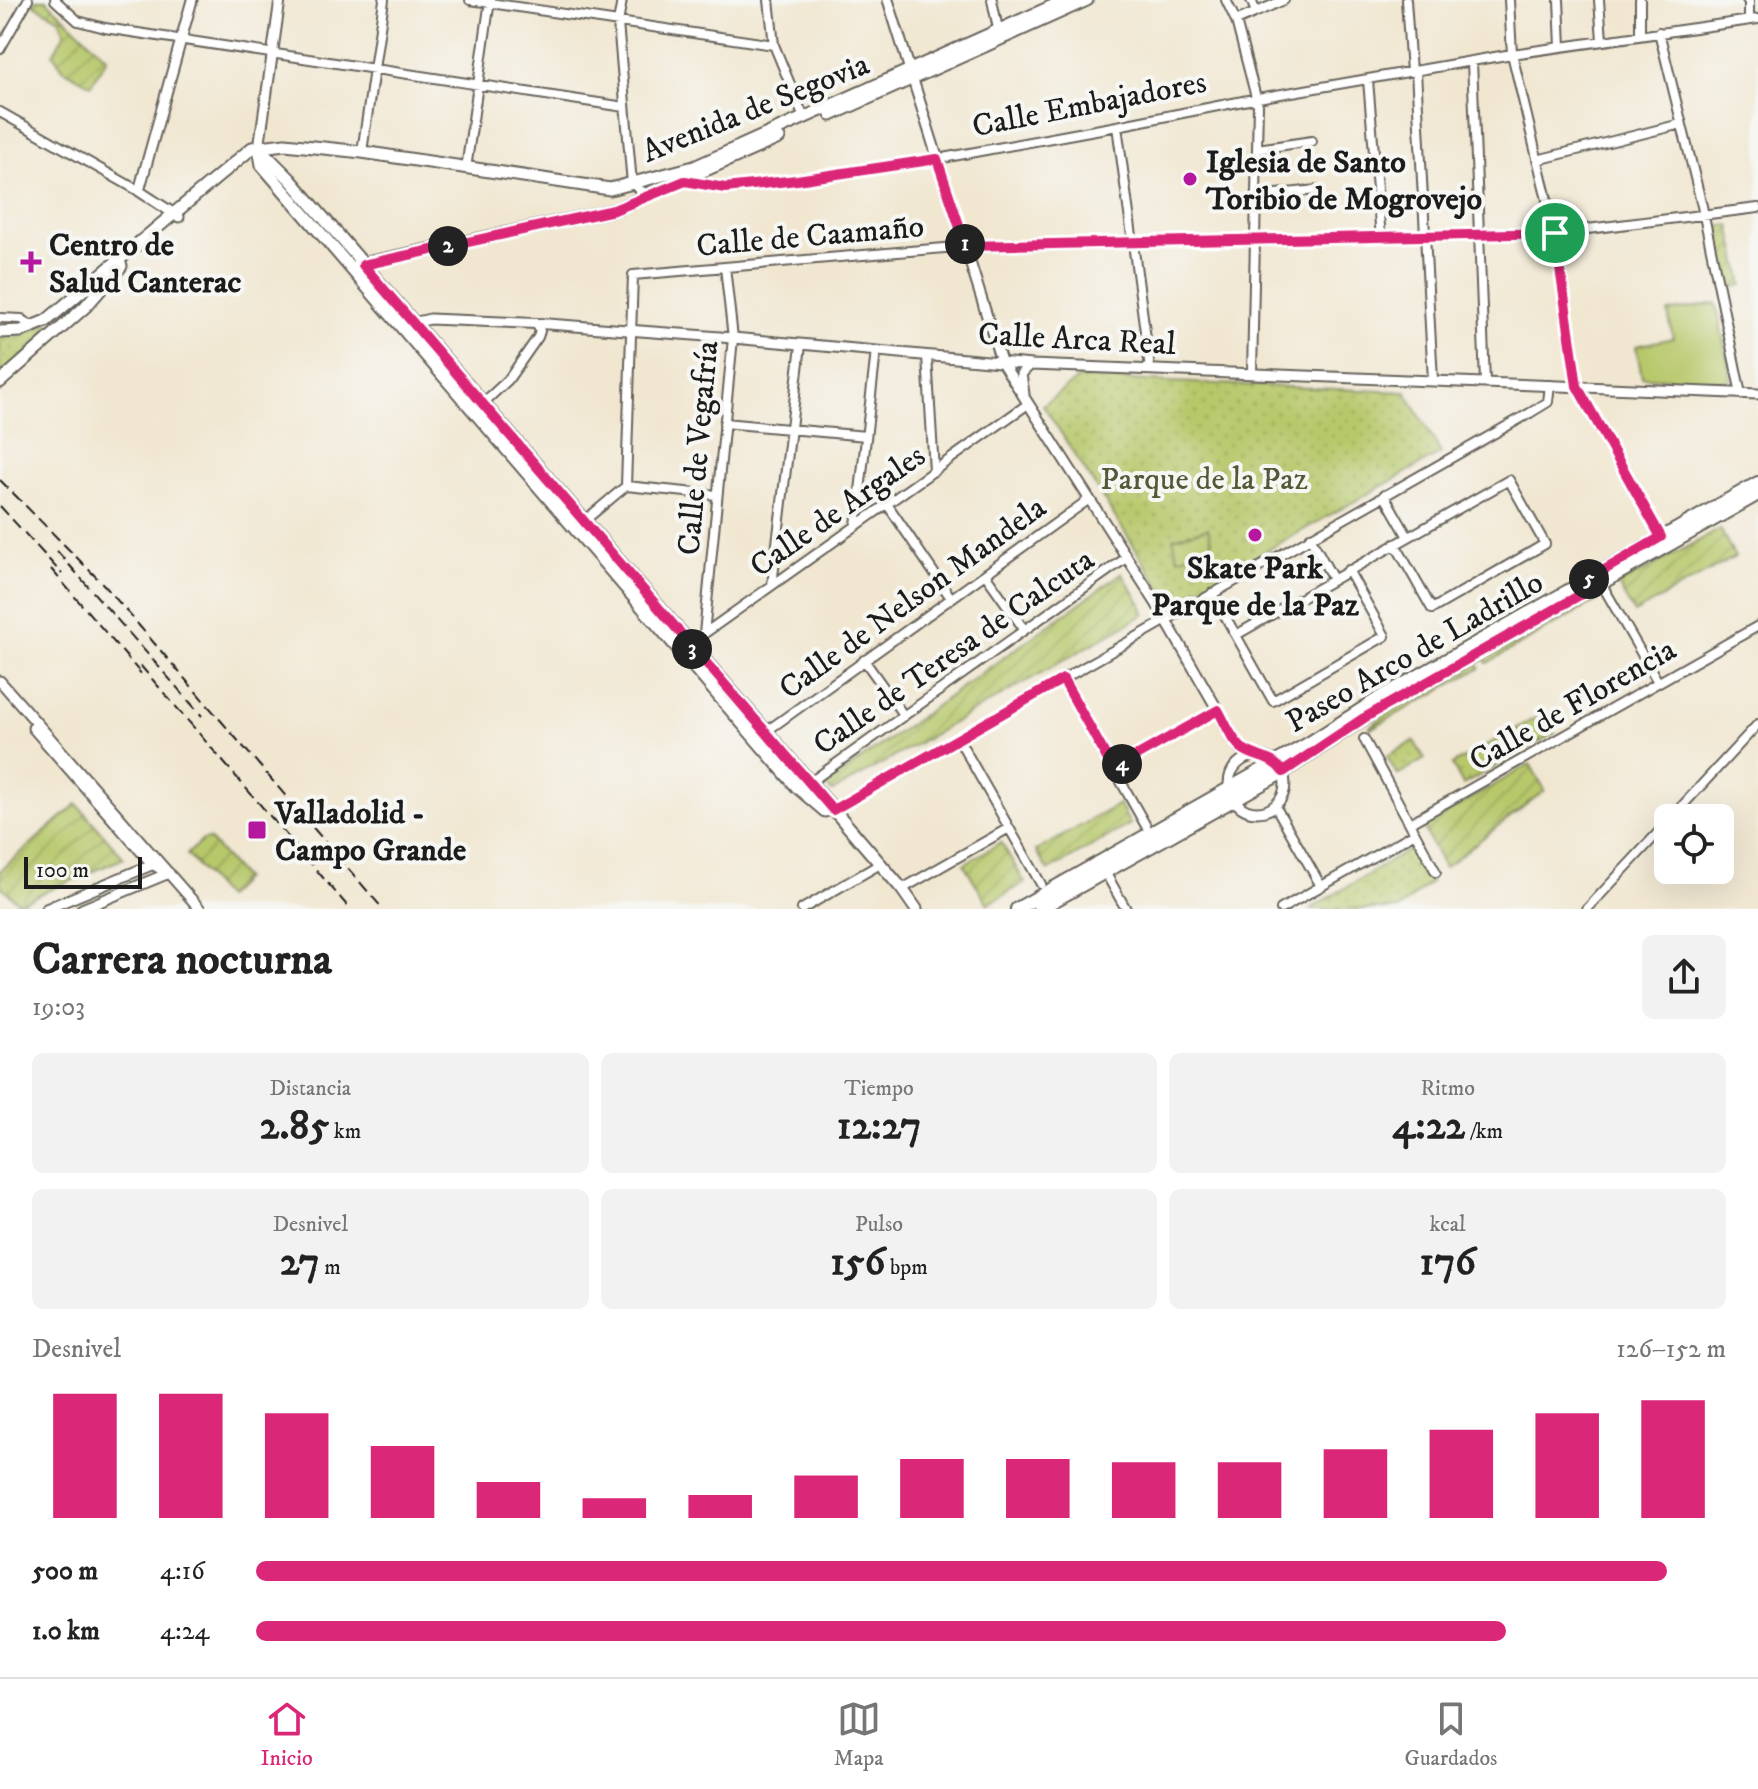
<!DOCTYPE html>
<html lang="es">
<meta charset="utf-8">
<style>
body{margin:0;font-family:"IM FELL DW Pica",serif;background:#f2f2f2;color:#222;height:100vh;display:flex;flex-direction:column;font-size:30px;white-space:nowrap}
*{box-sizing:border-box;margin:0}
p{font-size:26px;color:#767676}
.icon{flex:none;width:44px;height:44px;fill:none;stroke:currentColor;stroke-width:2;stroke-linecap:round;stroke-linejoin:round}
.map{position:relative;height:909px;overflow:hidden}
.drawer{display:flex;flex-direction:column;background:#fff;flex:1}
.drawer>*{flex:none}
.buttons{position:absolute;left:1654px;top:804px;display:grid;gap:16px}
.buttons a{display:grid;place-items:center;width:80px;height:80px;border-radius:12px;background:#fff;box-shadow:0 8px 32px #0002;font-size:40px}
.scale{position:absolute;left:24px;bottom:20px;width:118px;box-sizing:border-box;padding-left:8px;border:4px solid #1c1c1c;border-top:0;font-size:22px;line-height:28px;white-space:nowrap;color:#1c1c1c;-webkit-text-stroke:6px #f6f6f2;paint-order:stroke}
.pin{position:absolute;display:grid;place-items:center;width:68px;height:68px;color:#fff;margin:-34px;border:4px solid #fff;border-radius:50%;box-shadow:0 2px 8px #0007}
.km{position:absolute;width:40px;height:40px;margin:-20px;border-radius:50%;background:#222;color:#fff;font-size:22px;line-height:40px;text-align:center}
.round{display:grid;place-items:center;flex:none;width:84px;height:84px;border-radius:12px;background:#f2f2f2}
.headline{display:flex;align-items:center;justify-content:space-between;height:136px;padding:0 32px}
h1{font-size:44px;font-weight:700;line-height:60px}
.stats{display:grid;grid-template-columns:repeat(3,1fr);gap:12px;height:136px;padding:8px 32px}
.stats div{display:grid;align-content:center;border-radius:12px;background:#f2f2f2;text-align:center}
.stats b{font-size:40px;font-weight:700}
.stats small{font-size:22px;font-weight:400}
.stats p{font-size:22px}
.chart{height:224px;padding:16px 32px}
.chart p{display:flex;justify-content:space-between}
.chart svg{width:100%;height:144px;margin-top:8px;stroke:#db2777;stroke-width:6}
ul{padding:0 32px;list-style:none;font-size:26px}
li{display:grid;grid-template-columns:128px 96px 1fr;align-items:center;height:60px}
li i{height:20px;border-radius:10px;background:#db2777}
.dock{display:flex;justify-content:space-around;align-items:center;height:112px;border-top:2px solid #e0e0e0;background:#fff;font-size:22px;color:#767676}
.dock a{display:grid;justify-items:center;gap:4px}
.dock .selected{color:#db2777}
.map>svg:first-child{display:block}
</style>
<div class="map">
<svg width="1758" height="909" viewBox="0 0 1758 909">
<defs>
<pattern id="grass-dots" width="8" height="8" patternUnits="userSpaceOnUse" patternTransform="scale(2)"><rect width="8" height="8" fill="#b7c86b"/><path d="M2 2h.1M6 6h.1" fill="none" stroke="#9dab5c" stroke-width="1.8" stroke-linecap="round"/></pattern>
<pattern id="garden-furrows" width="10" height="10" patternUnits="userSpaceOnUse" patternTransform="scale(2)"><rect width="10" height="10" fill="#b7c86b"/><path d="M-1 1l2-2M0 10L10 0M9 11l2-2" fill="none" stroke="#9dab5c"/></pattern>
</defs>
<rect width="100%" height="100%" fill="#f6f6f2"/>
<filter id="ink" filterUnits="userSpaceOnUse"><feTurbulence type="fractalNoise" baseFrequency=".0125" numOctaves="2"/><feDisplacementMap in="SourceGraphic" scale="16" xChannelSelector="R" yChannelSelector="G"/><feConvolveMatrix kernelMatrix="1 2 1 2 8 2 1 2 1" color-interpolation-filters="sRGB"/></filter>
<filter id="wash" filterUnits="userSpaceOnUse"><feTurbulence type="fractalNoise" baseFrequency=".006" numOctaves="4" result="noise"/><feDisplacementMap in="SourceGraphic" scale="32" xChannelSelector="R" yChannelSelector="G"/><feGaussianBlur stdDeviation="1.8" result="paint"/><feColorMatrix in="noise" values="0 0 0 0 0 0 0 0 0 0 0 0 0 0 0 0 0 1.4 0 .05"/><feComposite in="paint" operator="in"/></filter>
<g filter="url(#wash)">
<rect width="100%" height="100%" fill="#f1e7d1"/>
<!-- grass -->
<path fill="url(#grass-dots)" stroke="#6a7244" stroke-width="2" d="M48 323 53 330 0 376V336L12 338Z
M1079 378 1406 392 1441 453 1171 604 1043 405Z
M1544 713 1555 733 1463 785 1452 765Z
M1414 741 1425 759 1397 775 1387 756Z
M1414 847 1432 881 1399 909H1310Z"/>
<!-- garden -->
<path fill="url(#garden-furrows)" stroke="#6a7244" stroke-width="2" d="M35 0H46L107 58 91 85 63 69 53 54 65 33 60 19 33 4Z
M1730 225 1743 285 1729 288 1717 227Z
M1720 529 1735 557 1634 613 1618 585Z
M1122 573 1143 607 1142 609 1145 614 832 792 825 785Z
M1598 589 1601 591 1598 600 1487 663 1483 655Z
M1476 660 1480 668 1370 729 1369 727 1419 691Z
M1530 764 1545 790 1444 868 1423 827Z
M77 804 124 858 19 903 0 885V871Z
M1119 804 1130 824 1048 871 1036 851Z
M209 839 244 879 225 898 187 854 203 840Z
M1001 842 1025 883 988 904 964 864Z"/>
<!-- pitch -->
<path fill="#b7c86b" stroke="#6a7244" stroke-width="2" d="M1716 303 1731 379 1729 381 1642 377 1636 346 1673 338 1668 312Z
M1208 528 1213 547 1178 558 1173 538Z"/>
</g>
<g filter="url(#ink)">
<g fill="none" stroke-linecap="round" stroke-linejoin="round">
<!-- minor casing -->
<g stroke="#67635b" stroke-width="12">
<path id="minor" d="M55 0 78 21 105 28 625 107
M470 0 774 45
M622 0 618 23 632 184 649 196
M769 0 774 45 804 118
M992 0 999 34
M1226 0 1236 21 1258 105 1252 373
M1251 0 1256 12
M1406 0 1411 72
M1509 0 1512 54 1555 233 1577 386 1661 537 1666 538
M1559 0 1561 47
M1599 0 1602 40
M1640 0V35
M1747 0 1749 2V20
M1236 21 1284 0
M1659 32 1702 206 1741 394
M0 49 28 0
M1472 61 1485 382
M1416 71 1433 380
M1368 80 1381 238
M0 112 139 191
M1117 126 1150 368
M1257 149 1312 141
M362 152 384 0
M1537 160 1681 124
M466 169 490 0
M685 181 725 188 797 180 937 159 1117 126 1258 98 1512 54 1758 19
M1256 196 1317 190
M0 318 22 319 33 328
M927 356 934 471
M482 404 508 380 538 337 540 331 536 323
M724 423 866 436
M626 486 716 495
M1384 495 1408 537
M887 504 951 598
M583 522 626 486 633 275 956 247 1555 233 1758 208
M856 526 876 351
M1310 537 1333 579
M985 574 1024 629
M1596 582 1601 583 1658 682
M772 585 801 345
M1212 593 1273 701 1385 636 1348 570
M704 634 733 338 725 267
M1236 635C1327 583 1418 531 1509 480L1545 544 1432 609 1395 544
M688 645 1028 404
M864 660 904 716
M1063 679 1146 826
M764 733 1088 500
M958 738 1041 884
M1364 739 1436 872
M1113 769 1218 710
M809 783 1126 558
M833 810 1530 413 1548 402 1550 385
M1278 811 1321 886
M1671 818 1758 724
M1410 823 1758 626
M1105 872 1126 909
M902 889 1009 828
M802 909 875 867 878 862
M1281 909 1415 833
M1587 909 1668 822"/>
</g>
<!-- tertiary casing -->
<g stroke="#67635b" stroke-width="13">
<path id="tertiary" d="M888 0 1001 361 1156 603 1239 747 1255 756
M259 148 280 0
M179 217 139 191 192 0
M412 328 417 322 430 319 548 324 733 338 1032 365 1758 394
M1024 394 1021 374 1030 365
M0 681 200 909
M33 728 152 864 162 870
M1229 784a28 28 0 1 1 56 0a28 28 0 1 1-56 0Z
M46 909 156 863
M82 909 169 873"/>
</g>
<!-- secondary casing -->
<g stroke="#67635b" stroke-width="15">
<path id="secondary" d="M831 115 1087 0
M259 148 290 179 902 889 916 909
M259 148 262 165 797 787 825 811
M357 265 614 210 779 138
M0 332 21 331 46 321 252 148 285 144 362 152 610 189 694 167 1066 0
M0 382 85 307 121 266"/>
</g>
<!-- primary casing -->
<g stroke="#67635b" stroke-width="16">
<path id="primary" d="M1017 909 1308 744 1378 699 1758 483
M1039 909 1283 772 1364 718 1758 494"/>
</g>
<!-- minor -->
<use href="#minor" stroke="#fff" stroke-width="8"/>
<!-- tertiary -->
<use href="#tertiary" stroke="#fff" stroke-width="9"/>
<!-- secondary -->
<use href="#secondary" stroke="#fff" stroke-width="11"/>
<!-- primary -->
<use href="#primary" stroke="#fff" stroke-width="12"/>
<!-- rail -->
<path stroke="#1c1c1c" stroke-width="2" stroke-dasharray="12 6" stroke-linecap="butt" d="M0 480 105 586 383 909
M0 506 62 574
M57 551 202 716
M51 569 143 676
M140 665 350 909"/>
</g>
</g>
<g fill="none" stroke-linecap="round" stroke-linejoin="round" filter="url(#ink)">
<!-- route casing -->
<g stroke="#fff" stroke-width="16">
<path id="route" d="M937 159 966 246 1555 233 1577 386 1661 537 1587 580 1601 583 1364 718 1283 772C1272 756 1258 759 1243 749 1232 741 1225 722 1218 710L1113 769 1063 679 833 810 363 265 614 210 685 181 725 188 797 180Z"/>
</g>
<!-- route -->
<use href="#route" stroke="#db2777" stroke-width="10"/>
</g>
<!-- markers -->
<g fill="#b5179e" stroke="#f6f6f2" stroke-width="3">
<circle cx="1190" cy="179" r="8"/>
<path d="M27 250h8v8h8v8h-8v8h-8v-8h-8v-8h8z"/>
<circle cx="1255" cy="535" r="8"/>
<rect x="247" y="820" width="20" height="20" rx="4"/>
</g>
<g text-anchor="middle" stroke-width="8" stroke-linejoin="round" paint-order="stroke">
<!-- street labels -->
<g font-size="32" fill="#1c1c1c" stroke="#f6f6f2">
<text transform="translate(1089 103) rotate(-11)" y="11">Calle Embajadores</text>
<text transform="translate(755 107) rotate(-22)" y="11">Avenida de Segovia</text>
<text transform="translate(810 235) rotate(-5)" y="11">Calle de Caamaño</text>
<text transform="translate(1077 338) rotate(3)" y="11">Calle Arca Real</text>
<text transform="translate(697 448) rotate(-85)" y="11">Calle de Vegafría</text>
<text transform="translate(837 510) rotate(-35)" y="11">Calle de Argales</text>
<text transform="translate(912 597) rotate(-36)" y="11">Calle de Nelson Mandela</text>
<text transform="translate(953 651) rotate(-35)" y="11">Calle de Teresa de Calcuta</text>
<text transform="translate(1414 651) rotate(-30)" y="11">Paseo Arco de Ladrillo</text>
<text transform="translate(1572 704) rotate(-30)" y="11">Calle de Florencia</text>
</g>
<!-- poi labels -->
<g font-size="32" font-weight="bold" fill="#1c1c1c" stroke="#f6f6f2" text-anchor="start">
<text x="1206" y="172">Iglesia de Santo<tspan x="1206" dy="37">Toribio de Mogrovejo</tspan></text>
<text x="49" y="255">Centro de<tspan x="49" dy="37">Salud Canterac</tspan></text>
<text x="1255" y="578" text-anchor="middle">Skate Park<tspan x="1255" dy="37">Parque de la Paz</tspan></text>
<text x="275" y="823">Valladolid -<tspan x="275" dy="37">Campo Grande</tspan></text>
</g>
<!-- park labels -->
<g font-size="32" fill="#525838" stroke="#f6f6f2">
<text x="1204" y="489">Parque de la Paz</text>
</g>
</g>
</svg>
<div class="buttons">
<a><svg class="icon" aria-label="locate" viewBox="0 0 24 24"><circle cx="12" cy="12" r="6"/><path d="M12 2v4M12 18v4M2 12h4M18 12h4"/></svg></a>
</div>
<div class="scale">100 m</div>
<div class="pin" style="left:1555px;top:233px;background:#1e9e55"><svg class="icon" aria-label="arrive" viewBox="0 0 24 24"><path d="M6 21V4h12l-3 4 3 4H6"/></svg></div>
<b class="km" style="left:965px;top:244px">1</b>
<b class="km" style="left:448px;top:246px">2</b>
<b class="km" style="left:692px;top:649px">3</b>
<b class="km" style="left:1122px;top:764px">4</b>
<b class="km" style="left:1589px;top:579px">5</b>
</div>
<section class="drawer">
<div class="headline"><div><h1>Carrera nocturna</h1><p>19:03</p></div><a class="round"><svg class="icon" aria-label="share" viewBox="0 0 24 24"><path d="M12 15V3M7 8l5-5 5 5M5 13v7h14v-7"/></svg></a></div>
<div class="stats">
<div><p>Distancia</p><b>2.85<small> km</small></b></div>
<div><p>Tiempo</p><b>12:27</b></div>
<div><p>Ritmo</p><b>4:22<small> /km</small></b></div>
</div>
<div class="stats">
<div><p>Desnivel</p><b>27<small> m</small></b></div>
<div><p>Pulso</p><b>156<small> bpm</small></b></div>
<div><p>kcal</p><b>176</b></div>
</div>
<div class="chart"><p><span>Desnivel</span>126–152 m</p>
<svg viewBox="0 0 160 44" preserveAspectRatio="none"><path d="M5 44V6M15 44V6M25 44V12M35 44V22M45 44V33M55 44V38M65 44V37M75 44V31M85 44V26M95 44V26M105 44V27M115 44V27M125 44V23M135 44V17M145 44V12M155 44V8"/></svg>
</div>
<ul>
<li><b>500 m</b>4:16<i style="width:96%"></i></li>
<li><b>1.0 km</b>4:24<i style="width:85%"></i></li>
</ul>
</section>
<nav class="dock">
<a class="selected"><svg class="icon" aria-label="home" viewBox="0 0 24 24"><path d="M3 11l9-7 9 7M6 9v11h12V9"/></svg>Inicio</a>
<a><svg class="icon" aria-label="map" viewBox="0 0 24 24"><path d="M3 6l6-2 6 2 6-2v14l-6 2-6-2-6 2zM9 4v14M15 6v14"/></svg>Mapa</a>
<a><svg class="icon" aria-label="saved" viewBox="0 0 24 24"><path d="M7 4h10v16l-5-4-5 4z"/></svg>Guardados</a>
</nav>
